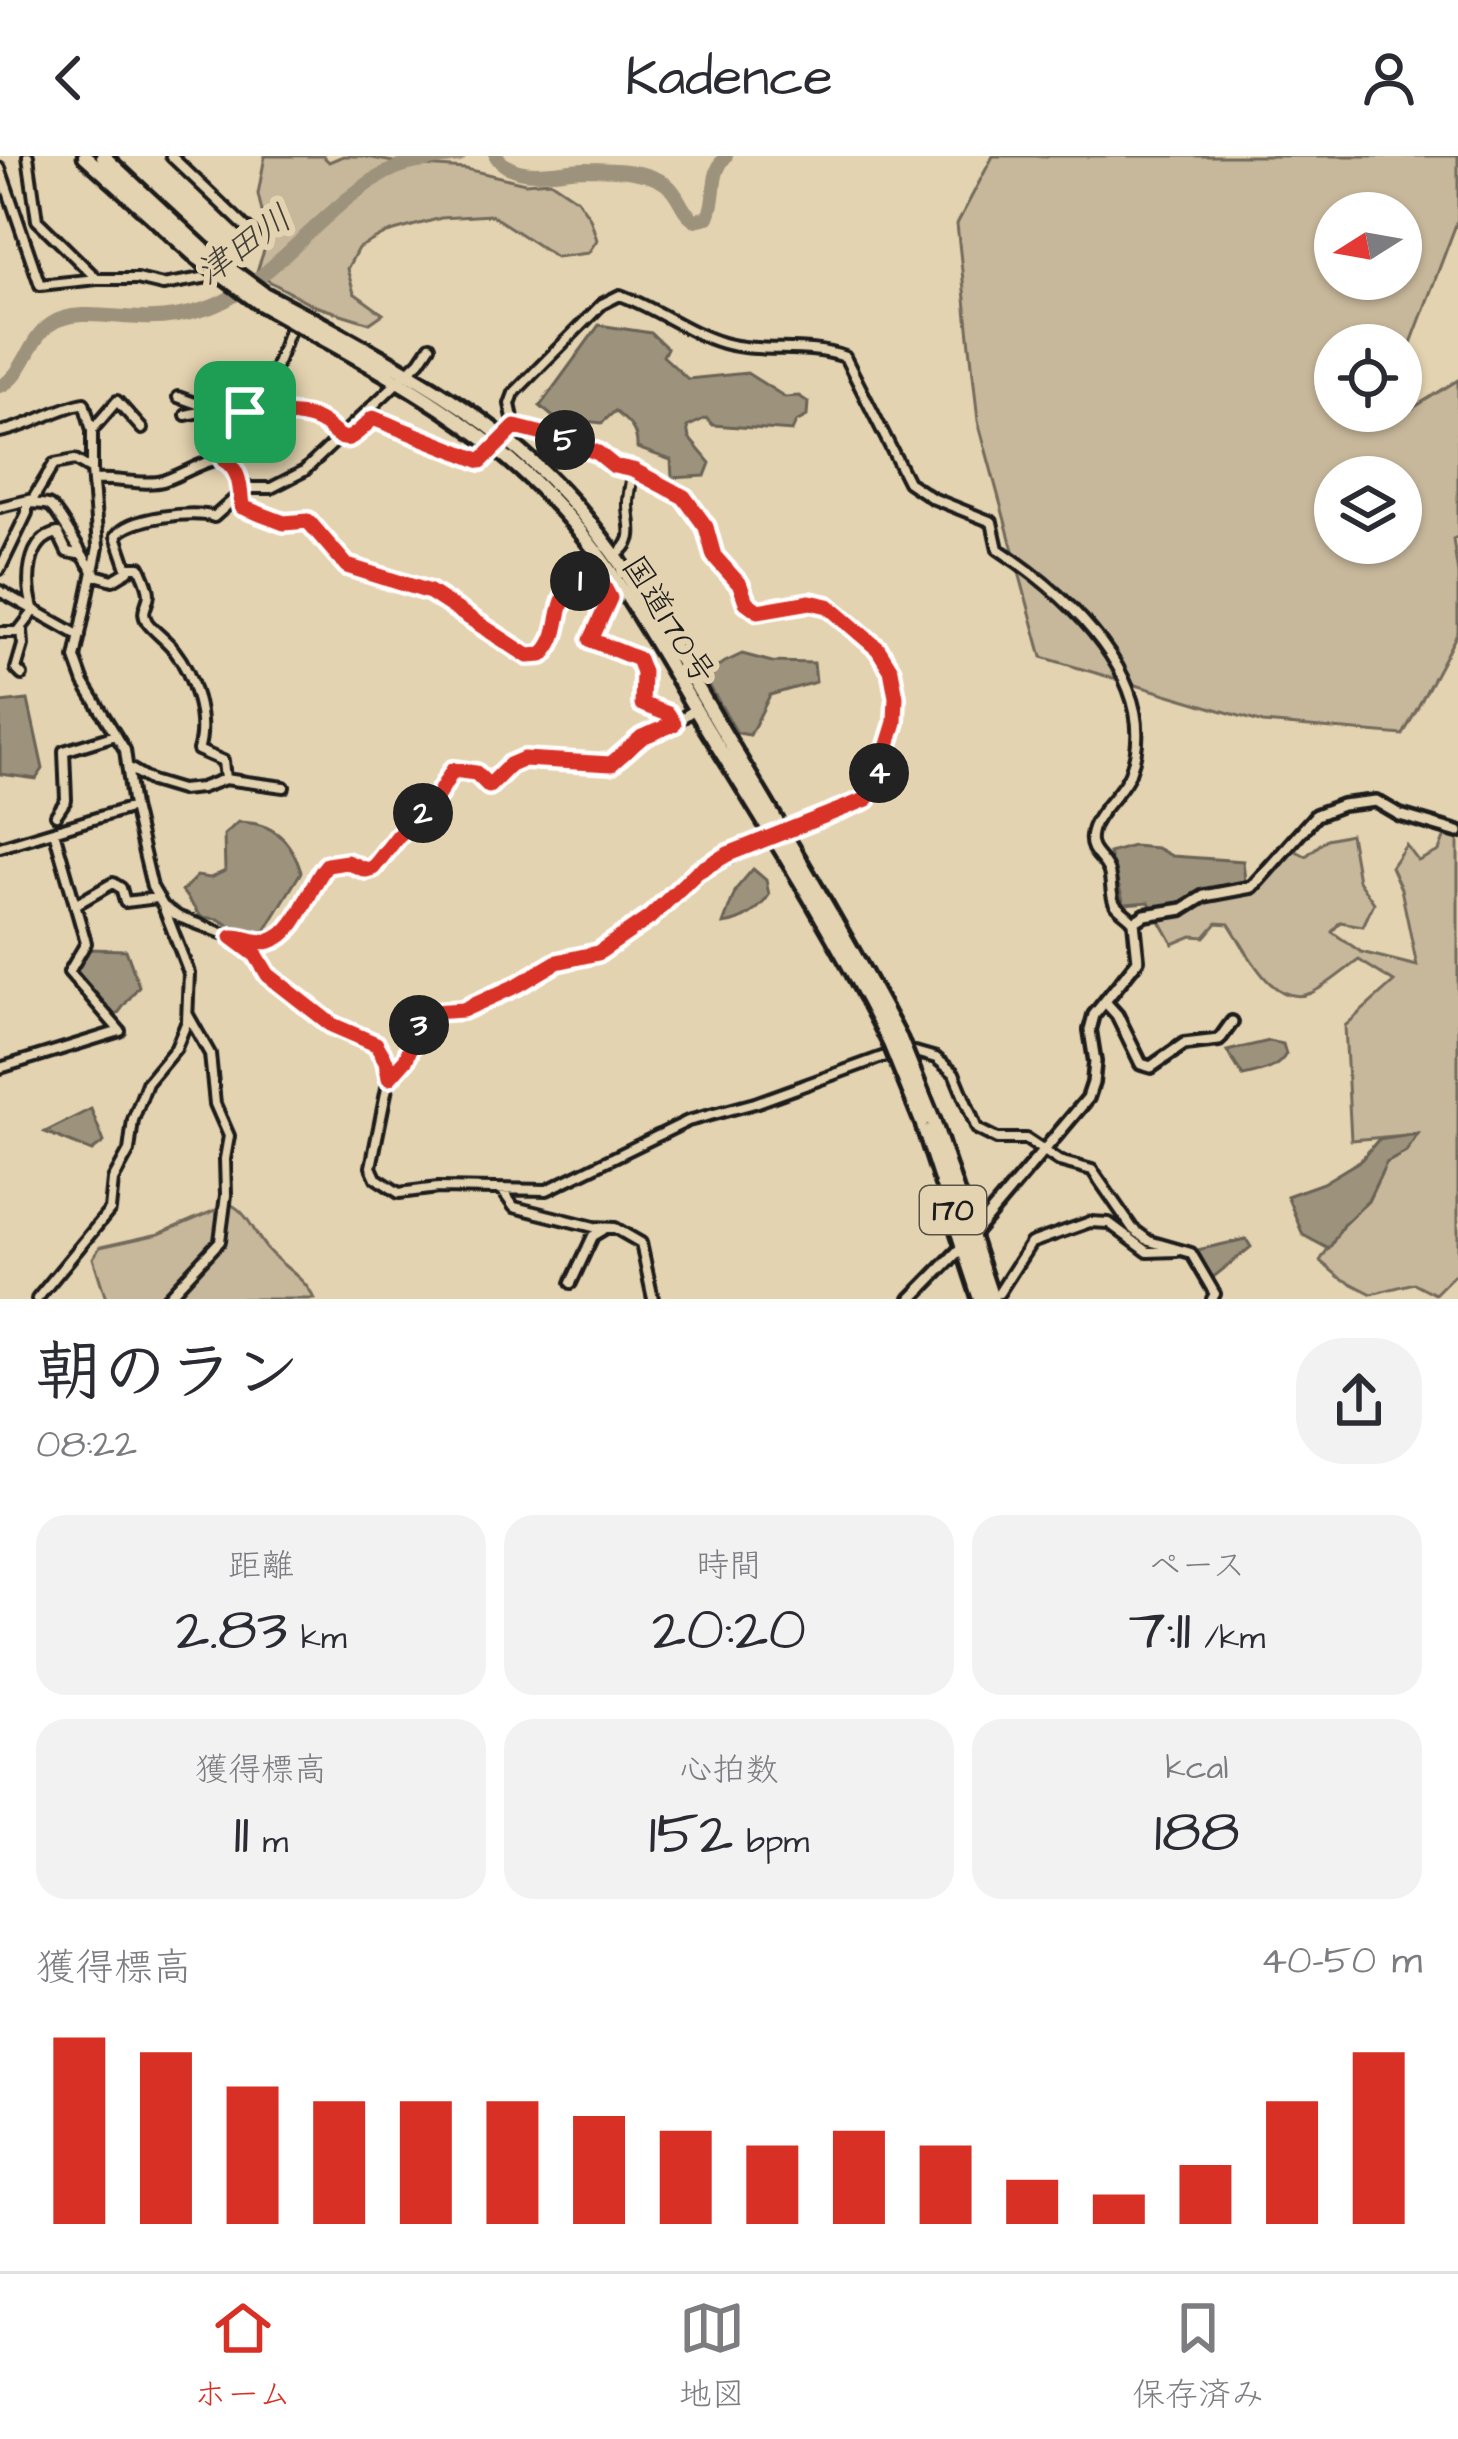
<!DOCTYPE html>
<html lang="ja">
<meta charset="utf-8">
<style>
body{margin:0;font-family:"Architects Daughter","Klee One",sans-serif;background:#f2f2f3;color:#2b2b33;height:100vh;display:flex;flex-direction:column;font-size:45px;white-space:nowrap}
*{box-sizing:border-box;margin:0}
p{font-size:39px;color:#7c7c81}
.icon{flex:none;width:66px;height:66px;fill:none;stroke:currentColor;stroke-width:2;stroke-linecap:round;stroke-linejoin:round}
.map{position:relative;height:1143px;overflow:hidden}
.panel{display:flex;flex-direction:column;background:#fff;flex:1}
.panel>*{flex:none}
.needle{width:78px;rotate:259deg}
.buttons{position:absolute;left:1314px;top:36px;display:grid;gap:24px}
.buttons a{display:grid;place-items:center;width:108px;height:108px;border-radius:50%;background:#fff;box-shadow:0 3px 9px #0004;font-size:60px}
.pin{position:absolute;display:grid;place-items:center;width:102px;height:102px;color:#fff;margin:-51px;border-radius:24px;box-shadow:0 6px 18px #0006}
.km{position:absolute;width:60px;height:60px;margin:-30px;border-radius:50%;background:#222;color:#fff;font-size:33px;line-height:60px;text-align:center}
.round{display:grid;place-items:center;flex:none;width:126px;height:126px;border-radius:48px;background:#f2f2f3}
.summary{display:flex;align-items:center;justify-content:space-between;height:204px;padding:0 36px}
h1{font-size:66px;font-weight:600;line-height:90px}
.stats{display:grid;grid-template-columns:repeat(3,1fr);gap:18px;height:204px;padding:12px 36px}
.stats div{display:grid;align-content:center;border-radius:30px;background:#f2f2f3;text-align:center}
.stats b{font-size:60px;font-weight:600}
.stats small{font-size:33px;font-weight:400}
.stats p{font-size:33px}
.chart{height:336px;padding:24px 36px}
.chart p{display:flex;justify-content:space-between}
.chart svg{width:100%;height:216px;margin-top:12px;stroke:#d93025;stroke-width:6}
header{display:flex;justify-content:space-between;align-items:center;height:156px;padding:0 36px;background:#fff;font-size:54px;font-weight:600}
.menu{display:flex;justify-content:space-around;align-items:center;height:168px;border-top:3px solid #e1e1e2;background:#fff;font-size:33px;color:#7c7c81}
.menu a{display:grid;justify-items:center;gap:6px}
.menu .active{color:#d93025}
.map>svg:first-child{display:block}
</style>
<header><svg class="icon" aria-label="back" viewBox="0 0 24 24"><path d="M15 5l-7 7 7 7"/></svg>Kadence<svg class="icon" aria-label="person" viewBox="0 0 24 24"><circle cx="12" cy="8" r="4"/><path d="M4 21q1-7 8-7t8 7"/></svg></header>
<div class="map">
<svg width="1458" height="1143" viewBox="0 0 1458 1143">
<rect width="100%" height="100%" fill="#e4d3b0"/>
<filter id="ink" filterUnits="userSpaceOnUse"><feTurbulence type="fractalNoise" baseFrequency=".00833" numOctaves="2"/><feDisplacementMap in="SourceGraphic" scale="24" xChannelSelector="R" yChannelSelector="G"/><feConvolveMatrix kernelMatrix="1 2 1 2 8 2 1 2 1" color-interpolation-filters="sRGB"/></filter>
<g filter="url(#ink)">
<!-- green -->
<path fill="#c7b89b" stroke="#726a5c" stroke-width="3" fill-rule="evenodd" d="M265 0H323L329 6 343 0H361L410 9 466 13 525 27 550 25 577 43 590 62 597 84 588 97 556 101 491 59 441 62 387 77 358 92 347 113 354 137 383 158 370 167 315 150 256 118 268 83 258 38Z
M993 0H1458V63L1402 211 1413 252 1458 224V381L1453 383 1458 418V476L1403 579 1263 567 1042 501 978 265 957 68ZM1335 57H1401V123H1335ZM1335 189H1401V255H1335ZM1335 321H1401V387H1335Z
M1446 677 1458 678V1115L1435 1138 1414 1127 1372 1138 1339 1121 1320 1105 1343 1069 1368 1045 1386 1007 1406 996 1417 978 1351 984 1345 870 1394 826 1359 804C1344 814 1327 830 1311 837 1271 853 1247 794 1229 768L1217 767 1205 781 1192 780 1173 788 1159 763 1190 756 1204 740 1252 731 1286 690 1306 700 1327 683 1350 678 1358 724 1374 747 1363 770 1340 766 1332 776 1361 796 1417 810 1401 733 1391 711 1406 689 1418 705 1439 695Z
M230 1048C249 1057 254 1078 267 1093 282 1111 305 1121 314 1143H106L93 1102 100 1091 159 1078Z"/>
<!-- water -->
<path fill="#9d927c" stroke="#696356" stroke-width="3" d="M599 169 651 177 667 192 663 200 688 223 747 217 785 241 799 240 808 246 807 260 796 266 792 275 713 269 706 262 687 271 689 282 710 307 705 320 672 322 671 304 637 292C638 273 628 266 615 255L602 267 575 264 565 271 540 250Z
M742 498 772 506 814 507 816 526 770 539 750 579 737 577 705 522 721 508Z
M28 544 43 613 36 623 0 618V547Z
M238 666C273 666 291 684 301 716L265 775 245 779 218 763 201 761 182 735 197 720 210 722 225 715 224 679Z
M1133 690 1157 692 1172 700 1243 705 1245 725 1199 736 1182 749 1152 752 1149 746 1124 748 1109 697Z
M753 713 766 724 769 739C760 754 741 766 723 768L736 733Z
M88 793 126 794 139 830 113 864 72 817Z
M1269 885 1283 888 1286 898C1277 914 1260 916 1243 920L1227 895Z
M91 953 104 986 92 995 45 976Z
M1418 978 1406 996 1386 1007 1368 1045 1343 1069 1329 1093 1303 1079 1287 1040 1323 1027 1361 1004 1378 984Z
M1246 1083 1251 1091 1211 1123 1197 1094Z"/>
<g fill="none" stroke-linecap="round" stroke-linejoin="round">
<!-- river -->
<path stroke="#9d927c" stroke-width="14" d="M496 0C514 27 557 14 584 13 610 13 656 13 673 35 682 47 682 55 695 64L708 61C718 39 709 19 726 0
M0 230C24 221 28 183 51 168 74 152 115 162 141 162 161 163 186 159 205 153 270 133 328 41 396 12 416 4 439 3 459 0"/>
<!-- minor casing -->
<g stroke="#1c1c1c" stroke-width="16">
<path id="minor" d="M28 0 37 64 96 122
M0 12 40 129 97 123H137L163 129 208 121 255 80 171 0
M178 241 206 251
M245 257C269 261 292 256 315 263 328 267 336 279 349 282L373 262 481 305
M186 259 209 254 246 253
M515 271 510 248 514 237 602 148 620 139C656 152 686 176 723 187 763 198 807 187 845 201L908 326 932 342 992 366 998 393C1065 437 1165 526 1130 617 1122 638 1093 658 1091 680 1089 696 1101 700 1107 712 1113 721 1109 738 1115 748 1119 754 1131 761 1134 766
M511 272 573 287 598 297 614 310 633 314 684 341 706 371 714 400 740 429 746 446 757 455 810 446 835 455 884 502 896 541 892 580 867 643 783 678
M92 274 117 245 142 273
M0 276C33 270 53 253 84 247L92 274V313
M224 304 242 275 252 237 275 213 289 174
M94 324C116 322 145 330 163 325 204 311 240 274 242 351L284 367 308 365 347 410 430 436 528 500 542 499C560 481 555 463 564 442 571 426 591 417 604 408
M242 332H271L304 315 420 205 430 190
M0 351 33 343 54 308 75 304 92 314 98 391 75 502 84 527 125 594 133 651 152 731 163 750 179 761 238 783 257 799 268 819 332 869 371 886 382 895 389 922 371 1011 376 1022 399 1037 438 1032 547 1034 688 965 755 947 882 901 915 896 936 902 954 917 977 973 997 983H1026L1059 1005 1092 1014 1133 1073 1149 1085 1191 1097 1215 1138 1212 1143
M615 400C640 383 627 369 628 345 629 335 631 324 633 314
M129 411H140C143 418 149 430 149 438 148 450 140 454 147 466 154 476 167 484 174 494 193 518 208 564 198 594L223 605 225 623
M0 413 27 357V347C30 347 46 348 48 349 58 352 83 404 95 417
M595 414 610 442 591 484 638 503 643 516 640 544 668 558 674 568
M95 419 113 424 128 415 116 380C128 361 195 354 214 361L242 336
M0 435 80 480
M33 452C26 427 26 383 58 377L67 396 78 398
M22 474 23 489 16 513 22 519
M0 476H18L35 454
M129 612 151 625 181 634 201 632 225 623 284 631
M56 659 66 644 64 595 116 579
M0 691 133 651
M75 749 113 727 121 732 125 746 157 742
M234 781C245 781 253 786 264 786 293 785 311 728 327 709L347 706 366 714 373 712 398 680 432 649 453 614 476 617 489 630 510 609 524 603 611 607 642 581 669 571 695 553
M0 912 120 875 69 816 86 787 54 675
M502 1034 514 1051 594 1071 615 1072 641 1087 653 1143
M571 1127 593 1080 603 1074
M999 1137 1031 1087 1090 1066 1109 1067 1148 1096 1177 1095
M37 1143 110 1054 113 1024 129 995 133 964 147 927 176 892 187 865 189 817 163 750
M166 1143 220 1085 226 1039 225 1003 229 980 215 948 210 898 188 859"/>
</g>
<!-- tertiary casing -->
<g stroke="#1c1c1c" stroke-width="18">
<path id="tertiary" d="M1107 848 1117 859 1141 908 1151 911 1184 888 1219 884 1232 866
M389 922 405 903 420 867 432 856 462 854 519 829 557 806 598 797 649 762 697 716 772 680
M911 1143 963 1090 1088 942 1093 927 1095 906 1090 874 1094 859 1138 804 1134 766 1145 759 1183 753 1204 740 1252 731 1316 659 1342 649 1376 645 1400 659 1458 676"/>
</g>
<!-- trunk casing -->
<g stroke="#1c1c1c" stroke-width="21">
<path id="trunk" d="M85 0 198 102
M103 0 204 94
M321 168C401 212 481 255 547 320 622 393 670 486 723 575 783 677 845 778 900 883
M315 178C401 225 485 273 553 345 616 410 660 495 706 571 770 675 836 778 890 887
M922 966 980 1143
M934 967 992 1143"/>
</g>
<!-- minor -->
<use href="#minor" stroke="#e4d3b0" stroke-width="8"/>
<!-- tertiary -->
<use href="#tertiary" stroke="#e4d3b0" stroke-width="9"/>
<!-- trunk -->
<use href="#trunk" stroke="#e4d3b0" stroke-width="12"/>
<!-- minor-bridge casing -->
<g stroke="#1c1c1c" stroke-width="16" stroke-linecap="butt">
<path id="minor-bridge" d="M481 305 509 272"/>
</g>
<!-- trunk-bridge casing -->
<g stroke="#1c1c1c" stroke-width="21" stroke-linecap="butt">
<path id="trunk-bridge" d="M204 94 264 138 321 168
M198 102 258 146 315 178
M900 883 934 967
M890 887 922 966"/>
</g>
<!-- minor-bridge -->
<use href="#minor-bridge" stroke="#e4d3b0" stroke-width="8"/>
<!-- trunk-bridge -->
<use href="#trunk-bridge" stroke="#e4d3b0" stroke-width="12"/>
</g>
</g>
<g fill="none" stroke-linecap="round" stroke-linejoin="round" filter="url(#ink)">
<!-- route casing -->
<g stroke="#fff" stroke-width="24">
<path id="route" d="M245 256C271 261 302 253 324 268 332 273 339 285 349 282 357 279 367 267 373 262L481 305 515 271 563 283 598 297 614 310 633 314 684 341 706 371 714 400 740 429 746 446 758 455 810 446 828 450 878 493 891 514 896 541 895 566 877 625 867 643 728 698 697 716 649 762 598 797 557 806 518 829 463 854 432 856 420 867 406 903 389 922 386 905 376 888 332 869 268 819 256 799 232 781C245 780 257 789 270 785 299 777 309 729 327 709L347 706 366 714 373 712 398 680 432 649 453 614 476 617 489 630 510 609 524 603 611 608 642 581 674 568 668 558 642 548 643 516 638 503 591 484 610 442 595 414C584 422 570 429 564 442 555 463 560 481 542 499L528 500 430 436 347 410 308 365 284 367 242 351C240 333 241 314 224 304L238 284Z"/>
</g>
<!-- route -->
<use href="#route" stroke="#d93025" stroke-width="15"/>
</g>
<g text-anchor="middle" stroke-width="12" stroke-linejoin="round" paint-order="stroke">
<!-- shield labels -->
<rect fill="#e4d3b0" stroke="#585348" stroke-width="3" x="920" y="1030" width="66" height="48" rx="9"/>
<g font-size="30" font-weight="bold" fill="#1c1c1c">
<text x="953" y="1064">170</text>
</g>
<!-- street labels -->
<g font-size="33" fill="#1c1c1c" stroke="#e4d3b0">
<text transform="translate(670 463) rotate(58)" y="12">国道170号</text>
</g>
<!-- water labels -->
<g font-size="36" font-style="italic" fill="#433f39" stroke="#e4d3b0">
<text transform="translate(243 88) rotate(-36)" y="13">津田川</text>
</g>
</g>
</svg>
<div class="buttons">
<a><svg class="needle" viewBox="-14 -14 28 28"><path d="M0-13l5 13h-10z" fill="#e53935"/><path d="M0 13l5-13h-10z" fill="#7c7c81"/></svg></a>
<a><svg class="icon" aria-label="locate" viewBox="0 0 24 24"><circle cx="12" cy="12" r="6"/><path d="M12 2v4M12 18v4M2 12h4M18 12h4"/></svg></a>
<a><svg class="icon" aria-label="layers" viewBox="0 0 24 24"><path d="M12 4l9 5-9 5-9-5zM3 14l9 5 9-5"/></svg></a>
</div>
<div class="pin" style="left:245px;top:256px;background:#1e9e55"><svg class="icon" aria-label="arrive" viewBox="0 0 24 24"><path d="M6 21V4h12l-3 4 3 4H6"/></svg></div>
<b class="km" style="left:580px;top:425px">1</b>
<b class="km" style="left:423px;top:657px">2</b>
<b class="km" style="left:419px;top:869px">3</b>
<b class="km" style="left:879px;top:617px">4</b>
<b class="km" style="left:565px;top:284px">5</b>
</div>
<section class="panel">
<div class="summary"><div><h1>朝のラン</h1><p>08:22</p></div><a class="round"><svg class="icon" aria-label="share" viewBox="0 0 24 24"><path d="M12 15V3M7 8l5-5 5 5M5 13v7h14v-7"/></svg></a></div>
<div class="stats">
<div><p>距離</p><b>2.83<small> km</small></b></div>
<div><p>時間</p><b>20:20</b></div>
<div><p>ペース</p><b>7:11<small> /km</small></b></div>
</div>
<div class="stats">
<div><p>獲得標高</p><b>11<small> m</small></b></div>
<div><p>心拍数</p><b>152<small> bpm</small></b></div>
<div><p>kcal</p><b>188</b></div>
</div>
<div class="chart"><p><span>獲得標高</span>40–50 m</p>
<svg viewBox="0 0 160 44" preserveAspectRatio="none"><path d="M5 44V6M15 44V9M25 44V16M35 44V19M45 44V19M55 44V19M65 44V22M75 44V25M85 44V28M95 44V25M105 44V28M115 44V35M125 44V38M135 44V32M145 44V19M155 44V9"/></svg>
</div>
</section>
<nav class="menu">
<a class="active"><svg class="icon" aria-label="home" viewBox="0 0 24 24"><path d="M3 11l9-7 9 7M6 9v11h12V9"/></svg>ホーム</a>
<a><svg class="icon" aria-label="map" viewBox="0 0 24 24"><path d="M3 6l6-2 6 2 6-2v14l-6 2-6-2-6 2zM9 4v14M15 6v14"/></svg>地図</a>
<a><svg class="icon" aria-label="saved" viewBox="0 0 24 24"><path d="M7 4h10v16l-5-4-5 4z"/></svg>保存済み</a>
</nav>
